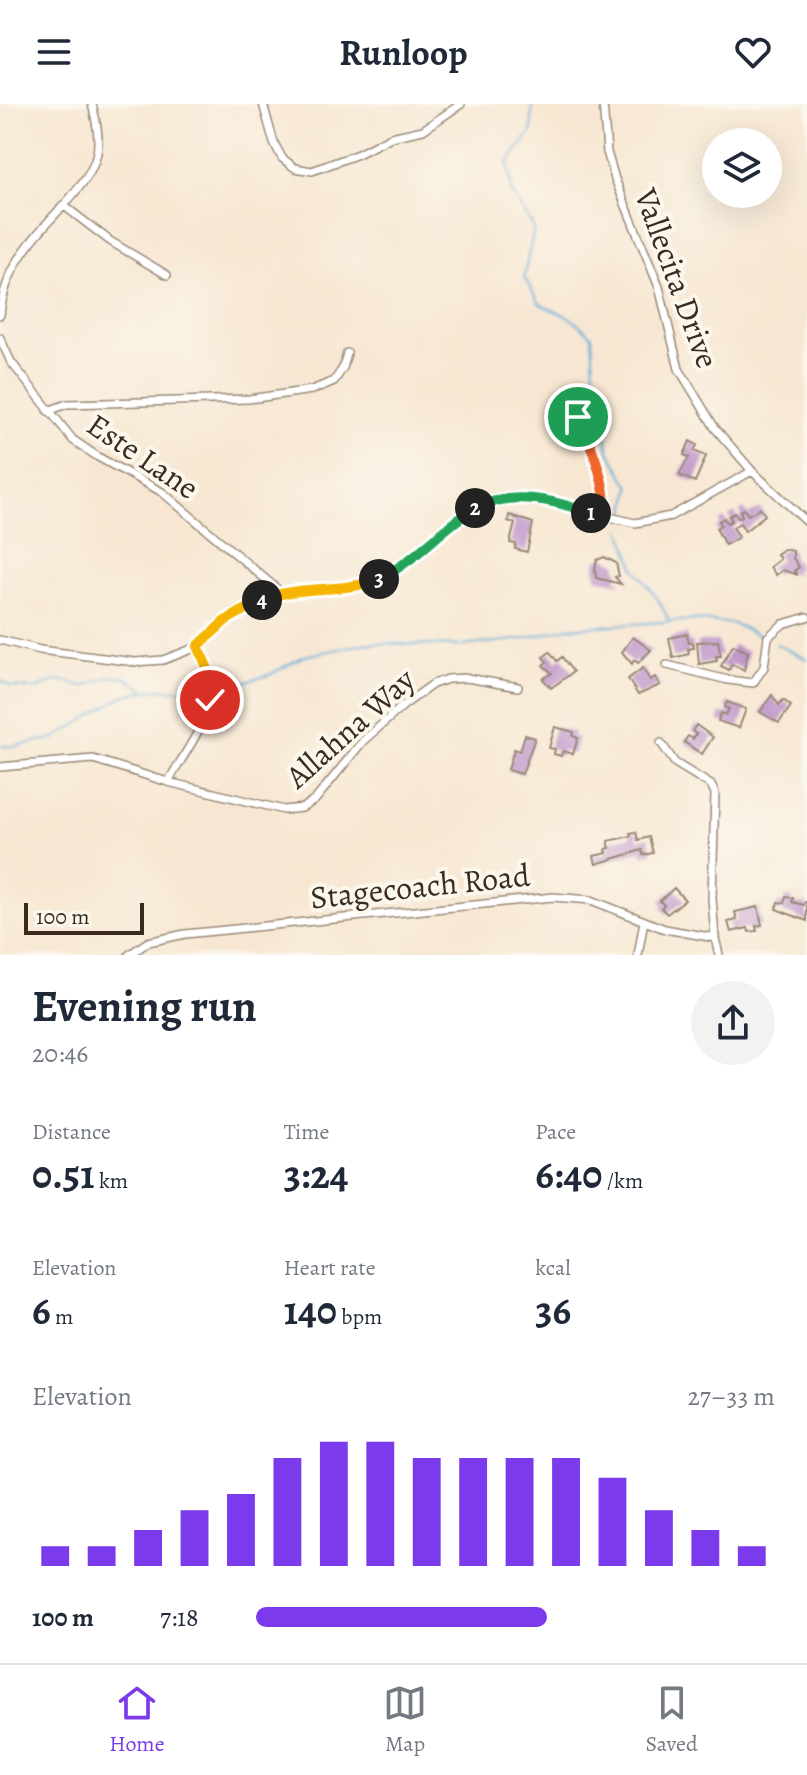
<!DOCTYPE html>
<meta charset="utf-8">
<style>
body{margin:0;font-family:Alegreya,serif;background:#f2f2f3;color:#1f2937;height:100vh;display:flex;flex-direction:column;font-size:30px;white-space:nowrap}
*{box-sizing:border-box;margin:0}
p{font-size:26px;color:#747a83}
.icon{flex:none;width:44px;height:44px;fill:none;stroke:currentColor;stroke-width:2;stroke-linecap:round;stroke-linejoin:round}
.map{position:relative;height:851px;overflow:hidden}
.panel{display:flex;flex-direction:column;background:#fff;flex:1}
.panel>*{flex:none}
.fabs{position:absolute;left:702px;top:24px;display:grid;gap:16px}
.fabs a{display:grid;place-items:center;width:80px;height:80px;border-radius:50%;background:#fff;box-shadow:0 8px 32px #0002;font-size:40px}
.scale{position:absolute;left:24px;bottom:20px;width:120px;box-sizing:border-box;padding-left:8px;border:4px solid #3b2a1e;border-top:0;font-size:22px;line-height:28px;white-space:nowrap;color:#3b2a1e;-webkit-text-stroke:6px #fbf7ec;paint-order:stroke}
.pin{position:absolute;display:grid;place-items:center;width:68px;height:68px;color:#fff;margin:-34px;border:4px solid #fff;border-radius:50%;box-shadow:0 2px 8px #0007}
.km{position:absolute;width:40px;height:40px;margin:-20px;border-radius:50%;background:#222;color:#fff;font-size:22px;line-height:40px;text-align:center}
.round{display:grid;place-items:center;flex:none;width:84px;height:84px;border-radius:42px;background:#f2f2f3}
.overview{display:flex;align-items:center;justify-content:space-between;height:136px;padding:0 32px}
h1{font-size:44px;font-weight:600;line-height:60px}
.stats{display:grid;grid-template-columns:repeat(3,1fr);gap:12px;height:136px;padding:8px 32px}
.stats div{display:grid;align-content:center}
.stats b{font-size:40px;font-weight:600}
.stats small{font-size:22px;font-weight:400}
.stats p{font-size:22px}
.chart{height:224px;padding:16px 32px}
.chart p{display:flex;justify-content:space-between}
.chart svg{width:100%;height:144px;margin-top:8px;stroke:#7c3aed;stroke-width:6}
ul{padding:0 32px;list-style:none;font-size:26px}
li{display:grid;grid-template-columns:128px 96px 1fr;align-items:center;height:60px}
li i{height:20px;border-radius:10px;background:#7c3aed}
header{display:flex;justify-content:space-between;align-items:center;height:104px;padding:0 32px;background:#fff;font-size:36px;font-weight:600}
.tabs{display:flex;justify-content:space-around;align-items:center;height:112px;border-top:2px solid #e0e1e3;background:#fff;font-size:22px;color:#747a83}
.tabs a{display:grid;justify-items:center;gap:4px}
.tabs .active{color:#7c3aed}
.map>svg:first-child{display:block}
</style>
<header><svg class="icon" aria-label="menu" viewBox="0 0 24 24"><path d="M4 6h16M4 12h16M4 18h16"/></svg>Runloop<svg class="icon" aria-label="heart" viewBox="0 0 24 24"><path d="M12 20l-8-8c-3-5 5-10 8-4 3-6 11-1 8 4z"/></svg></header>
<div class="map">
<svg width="807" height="851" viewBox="0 0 807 851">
<rect width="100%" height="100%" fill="#fbf7ec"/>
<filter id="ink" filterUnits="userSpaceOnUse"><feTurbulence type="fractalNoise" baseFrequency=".0125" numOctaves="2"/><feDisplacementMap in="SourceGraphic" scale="16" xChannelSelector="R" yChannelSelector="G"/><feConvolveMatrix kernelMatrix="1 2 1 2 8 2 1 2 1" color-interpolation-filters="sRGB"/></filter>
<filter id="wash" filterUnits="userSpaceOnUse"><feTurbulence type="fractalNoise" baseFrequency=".006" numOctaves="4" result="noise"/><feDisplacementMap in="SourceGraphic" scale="32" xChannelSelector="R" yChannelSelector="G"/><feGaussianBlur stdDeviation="1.8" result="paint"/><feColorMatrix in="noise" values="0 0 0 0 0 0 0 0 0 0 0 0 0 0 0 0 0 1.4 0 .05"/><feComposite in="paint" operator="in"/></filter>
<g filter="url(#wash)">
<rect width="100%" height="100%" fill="#f7e7d2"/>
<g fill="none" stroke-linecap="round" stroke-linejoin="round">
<!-- stream -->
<path stroke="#62abd9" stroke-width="2" d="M532 0V27L508 59 512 89 534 124 524 173 540 200 569 213 592 231 594 268 609 347 630 383 625 414
M621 425 635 465 659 497 668 515
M776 540 807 555
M0 576 11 583 36 585 55 577H67L82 583 109 573H124L145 586
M215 587 269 571 304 552 368 539 462 542 523 535 568 524 694 516 734 520 760 532
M0 642H15L55 634 123 592 156 585 209 587"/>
</g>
<g id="blocks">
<!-- building -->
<path fill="#bf95c9" d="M690 337 697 341 694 347 706 352 695 378 679 371 689 353 684 351Z
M760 404 765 411 745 427 740 419 733 423 739 433 725 441 716 424 721 421 719 417 724 414 727 419 732 417 729 412 735 409 738 414 742 412 740 407 744 405 748 411Z
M509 411 533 419 527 448 515 445 516 440 510 439 515 419 508 417Z
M784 445 793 447V454L799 463 794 467 798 471 783 466 776 471 770 463 780 455 777 450Z
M604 453 616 459 619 472 615 473 621 480 596 474 595 464 597 456Z
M687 530 689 539 692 538 694 544 688 545 689 550 673 554 669 534Z
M633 533 651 546 638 559 634 556 632 560 622 548Z
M718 537 721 552H716L717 557 699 560 697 538Z
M733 541 748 548 744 566 732 560 729 566 721 562Z
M550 548 557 557 562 553 573 568 551 584 543 575 552 569 543 561 547 558 543 553Z
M643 564 650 576 655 573 660 581 638 591 628 575Z
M772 591 779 601 783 596 791 602 779 619 760 608Z
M727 598 746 605 739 624 718 617 721 609 726 611 729 605 725 603Z
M696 621 713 633 702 650 684 638 688 632 693 635 696 630 692 627Z
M555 623 574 628 573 632 578 634 573 650 563 647 561 652 554 650 555 645 549 644Z
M525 631 535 634 522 670 508 666 514 645 520 647Z
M636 728 638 736 649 733 653 749 643 751 642 746 596 760 594 752 607 749 606 745 610 744 608 737 631 732 630 729Z
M674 784 685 796 667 810 661 804 664 801 660 797Z
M786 792 793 794 792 798 804 801 805 798H807V817L776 805 778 798 784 799Z
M758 803 762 821 756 822 757 827 749 828 748 824 731 828 728 818 737 816 735 808Z"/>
</g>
</g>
<g filter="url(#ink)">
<use href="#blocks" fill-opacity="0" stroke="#998878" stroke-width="2"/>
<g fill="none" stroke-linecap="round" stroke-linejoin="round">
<!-- street casing -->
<g stroke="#998878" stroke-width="10">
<path id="street" d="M263 0 274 39 282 54 295 64 312 67 358 50 391 33 423 26 461 0
M603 0 607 48 615 75 659 183 679 265 715 324 752 367 807 418
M63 101 110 137 167 171
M0 211C4 165 33 133 64 101 77 86 93 70 97 49 100 33 96 16 92 0
M0 234 11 258 73 336 98 353 162 388 282 489
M48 307 67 300 249 295 312 286 334 277 343 264 347 249
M578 313 602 379 605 414
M0 536 40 546 135 558 163 556 192 545 235 511 271 492 354 483 379 475 404 460 458 416 488 399 515 394 534 395 635 419 671 412 752 367
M667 561 728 576 753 579 764 563 768 533 783 520 807 513
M661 639 675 659 711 681 715 689 712 794 715 834
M0 663 93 655 168 678 284 706 302 704 315 696 363 637 404 601 433 580 448 575 467 574 518 583
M168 678C182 653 217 606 213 576 211 564 204 553 198 542
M129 851 148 838 185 830 553 793 591 796 665 825 715 834 719 851
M638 851 644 817"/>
</g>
<!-- street -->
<use href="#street" stroke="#fff" stroke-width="7"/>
</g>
</g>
<g fill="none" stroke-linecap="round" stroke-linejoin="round" filter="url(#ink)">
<!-- split-1 casing -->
<g stroke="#fff" stroke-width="16">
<path id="split-1" d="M578 313C592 342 608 381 605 414L591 409"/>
</g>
<!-- split-2 casing -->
<g stroke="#fff" stroke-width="16">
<path id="split-2" d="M475 404C513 386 553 396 591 409"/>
</g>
<!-- split-3 casing -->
<g stroke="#fff" stroke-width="16">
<path id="split-3" d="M379 475C416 457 441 424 475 404"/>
</g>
<!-- split-4 casing -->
<g stroke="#fff" stroke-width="16">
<path id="split-4" d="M262 496C299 480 342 490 379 475"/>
</g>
<!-- split-5 casing -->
<g stroke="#fff" stroke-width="16">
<path id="split-5" d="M210 596 213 577 198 542 225 517 262 496"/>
</g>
<!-- split-1 -->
<use href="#split-1" stroke="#f0652b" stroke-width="10"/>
<!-- split-2 -->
<use href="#split-2" stroke="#22a559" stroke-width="10"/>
<!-- split-3 -->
<use href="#split-3" stroke="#22a559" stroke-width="10"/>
<!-- split-4 -->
<use href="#split-4" stroke="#f5b400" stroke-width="10"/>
<!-- split-5 -->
<use href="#split-5" stroke="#f5b400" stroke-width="10"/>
</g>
<g text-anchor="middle" stroke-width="8" stroke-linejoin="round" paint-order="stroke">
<!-- street labels -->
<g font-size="32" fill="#3b2a1e" stroke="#fbf7ec">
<text transform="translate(677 174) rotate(70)" y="11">Vallecita Drive</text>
<text transform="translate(143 352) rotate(34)" y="11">Este Lane</text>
<text transform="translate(350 624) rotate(-42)" y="11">Allahna Way</text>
<text transform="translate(420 782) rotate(-6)" y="11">Stagecoach Road</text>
</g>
</g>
</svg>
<div class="fabs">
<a><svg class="icon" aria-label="layers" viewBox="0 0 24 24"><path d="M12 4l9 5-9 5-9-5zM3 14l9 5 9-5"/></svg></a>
</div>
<div class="scale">100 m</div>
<div class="pin" style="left:578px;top:313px;background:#1e9e55"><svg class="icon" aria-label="arrive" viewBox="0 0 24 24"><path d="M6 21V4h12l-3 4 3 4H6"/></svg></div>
<div class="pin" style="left:210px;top:596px;background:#d93025"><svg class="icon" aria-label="check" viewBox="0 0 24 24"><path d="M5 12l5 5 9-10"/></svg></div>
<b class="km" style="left:591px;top:409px">1</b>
<b class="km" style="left:475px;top:404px">2</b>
<b class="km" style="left:379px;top:475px">3</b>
<b class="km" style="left:262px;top:496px">4</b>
</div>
<section class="panel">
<div class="overview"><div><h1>Evening run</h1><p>20:46</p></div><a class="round"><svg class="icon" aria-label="share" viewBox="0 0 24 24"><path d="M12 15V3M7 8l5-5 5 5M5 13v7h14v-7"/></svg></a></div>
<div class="stats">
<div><p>Distance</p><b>0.51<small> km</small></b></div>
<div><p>Time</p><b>3:24</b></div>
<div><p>Pace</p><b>6:40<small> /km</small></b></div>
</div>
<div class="stats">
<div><p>Elevation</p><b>6<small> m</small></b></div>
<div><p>Heart rate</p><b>140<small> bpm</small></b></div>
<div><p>kcal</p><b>36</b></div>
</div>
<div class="chart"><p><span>Elevation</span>27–33 m</p>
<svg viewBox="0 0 160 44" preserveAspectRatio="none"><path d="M5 44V38M15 44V38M25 44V33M35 44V27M45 44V22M55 44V11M65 44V6M75 44V6M85 44V11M95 44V11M105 44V11M115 44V11M125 44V17M135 44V27M145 44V33M155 44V38"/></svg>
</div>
<ul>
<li><b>100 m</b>7:18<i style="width:56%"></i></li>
</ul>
</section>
<nav class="tabs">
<a class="active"><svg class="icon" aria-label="home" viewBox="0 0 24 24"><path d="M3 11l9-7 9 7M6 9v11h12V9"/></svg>Home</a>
<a><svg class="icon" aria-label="map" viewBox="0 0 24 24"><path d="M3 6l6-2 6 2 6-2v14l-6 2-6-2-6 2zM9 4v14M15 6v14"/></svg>Map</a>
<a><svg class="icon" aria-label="saved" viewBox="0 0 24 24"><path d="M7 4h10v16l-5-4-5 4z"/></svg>Saved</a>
</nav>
